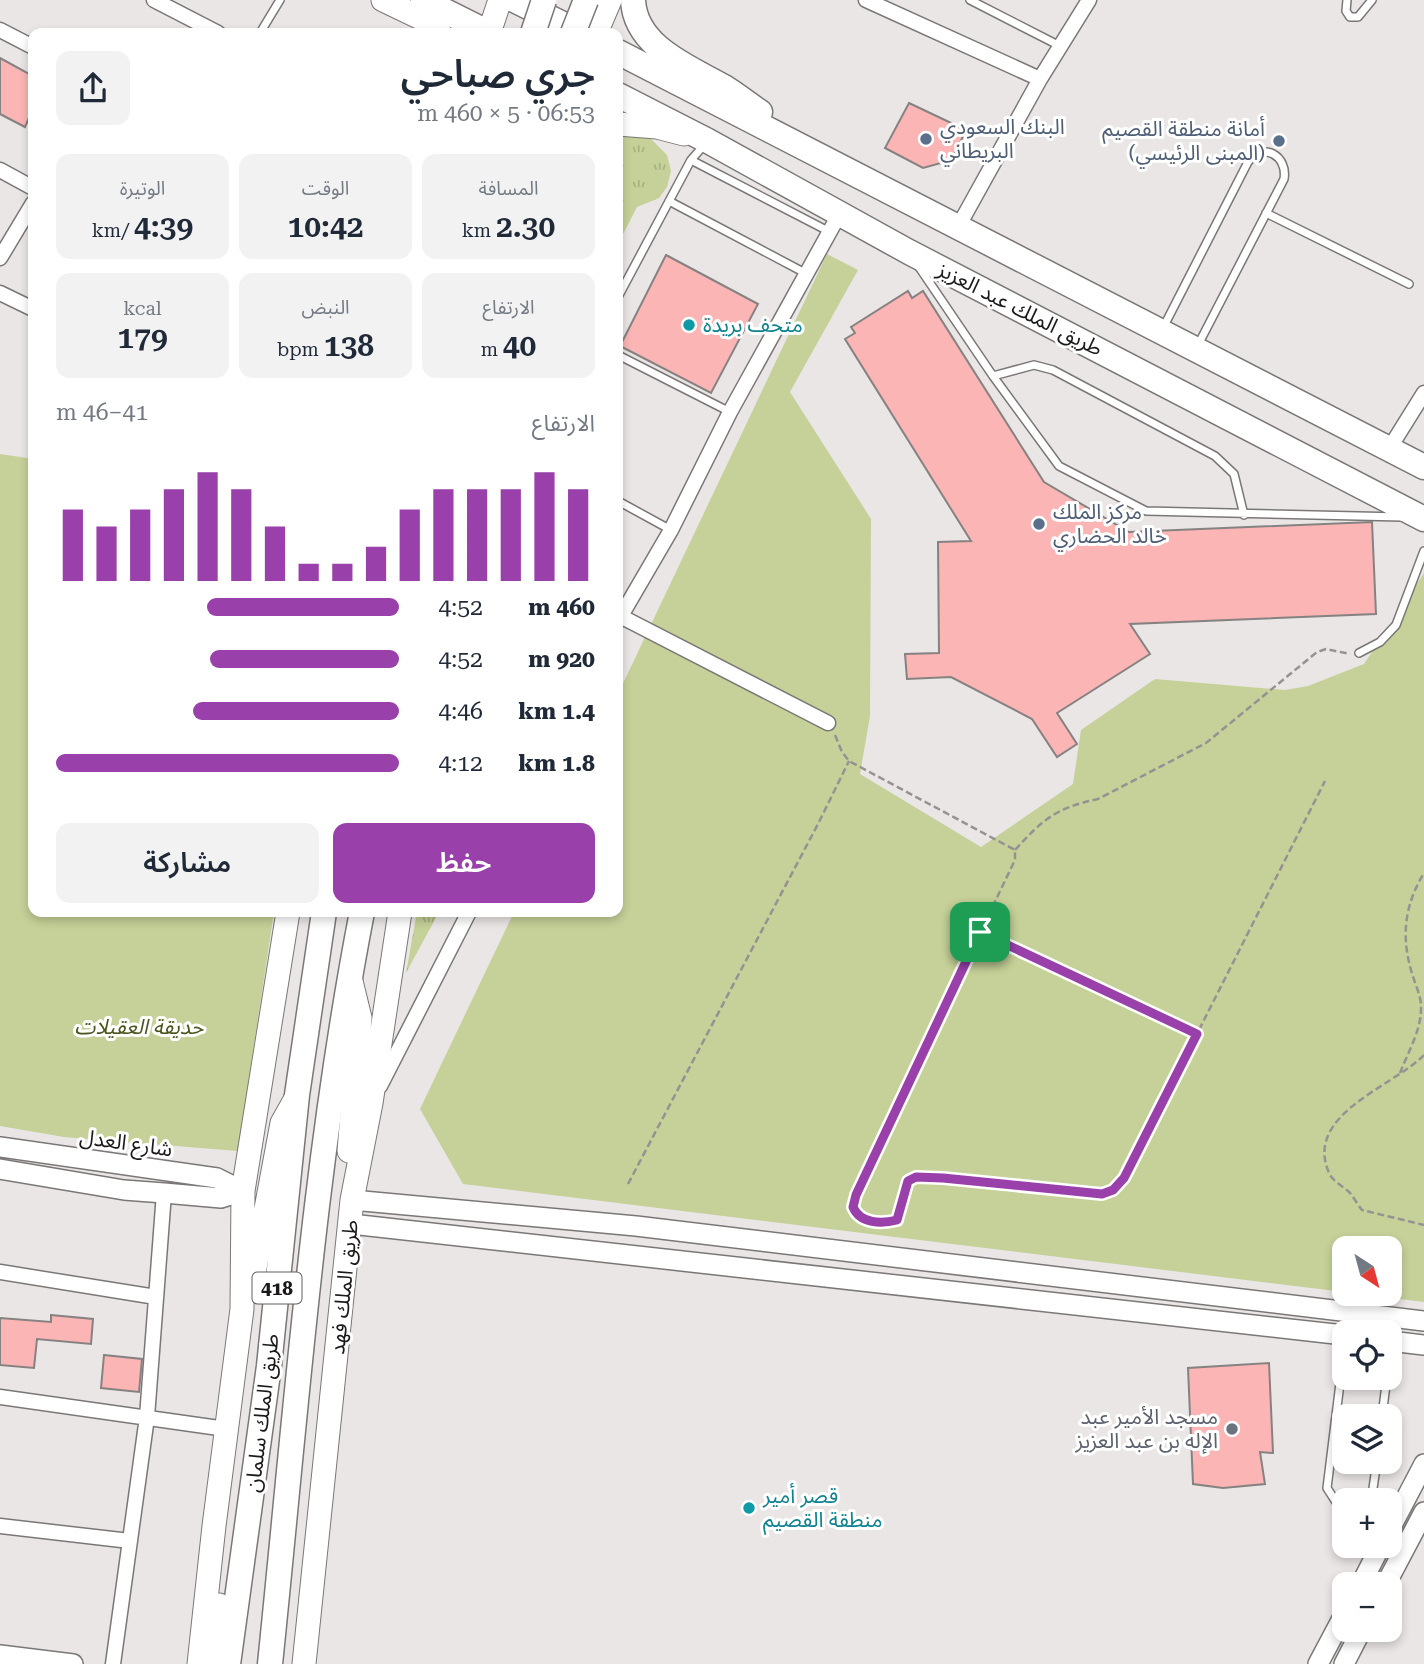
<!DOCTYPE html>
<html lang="ar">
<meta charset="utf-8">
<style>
body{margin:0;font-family:"Roboto Serif","Noto Sans Arabic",serif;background:#f2f2f3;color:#1f2937;direction:rtl;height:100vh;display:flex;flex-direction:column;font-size:26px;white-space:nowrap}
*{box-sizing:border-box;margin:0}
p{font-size:23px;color:#747a83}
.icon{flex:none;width:38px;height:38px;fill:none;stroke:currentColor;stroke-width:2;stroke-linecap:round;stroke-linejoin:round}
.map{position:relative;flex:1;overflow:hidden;direction:ltr}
.sheet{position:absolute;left:28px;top:28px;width:595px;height:889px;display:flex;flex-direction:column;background:#fff;border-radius:14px;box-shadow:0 4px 10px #0003;direction:rtl}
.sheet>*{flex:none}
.needle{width:46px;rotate:144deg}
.controls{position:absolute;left:1332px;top:1236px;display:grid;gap:14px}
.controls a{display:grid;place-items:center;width:70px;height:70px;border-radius:14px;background:#fff;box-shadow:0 4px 10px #0003;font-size:35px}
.pin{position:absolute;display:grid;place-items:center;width:60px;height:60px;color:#fff;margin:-30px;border-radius:14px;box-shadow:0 4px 10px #0006}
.round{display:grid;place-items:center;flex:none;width:74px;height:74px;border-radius:14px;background:#f2f2f3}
.head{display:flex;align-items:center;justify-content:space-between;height:119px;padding:0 28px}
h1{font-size:38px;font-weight:600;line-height:52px}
.stats{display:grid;grid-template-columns:repeat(3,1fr);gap:10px;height:119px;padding:7px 28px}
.stats div{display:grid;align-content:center;border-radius:14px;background:#f2f2f3;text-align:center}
.stats b{font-size:30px;font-weight:600}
.stats small{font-size:19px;font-weight:400}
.stats p{font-size:19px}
.chart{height:196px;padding:14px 28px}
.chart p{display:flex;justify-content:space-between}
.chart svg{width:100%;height:126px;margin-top:7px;stroke:#9a40ab;stroke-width:6}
.cta{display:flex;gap:14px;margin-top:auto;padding:14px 28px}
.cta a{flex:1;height:80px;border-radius:14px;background:#9a40ab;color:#fff;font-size:28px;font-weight:600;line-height:80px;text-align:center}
.cta a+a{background:#f2f2f3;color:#1f2937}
ul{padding:0 28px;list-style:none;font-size:23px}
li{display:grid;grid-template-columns:112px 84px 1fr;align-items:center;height:52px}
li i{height:18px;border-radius:9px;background:#9a40ab}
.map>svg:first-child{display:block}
</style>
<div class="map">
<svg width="1424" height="1664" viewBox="0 0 1424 1664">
<defs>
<pattern id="grass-tufts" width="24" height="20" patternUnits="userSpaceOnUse" patternTransform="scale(1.75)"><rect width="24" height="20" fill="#c5d198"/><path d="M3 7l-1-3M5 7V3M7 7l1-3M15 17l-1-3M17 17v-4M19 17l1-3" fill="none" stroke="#a9b382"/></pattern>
</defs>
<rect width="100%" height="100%" fill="#eae6e5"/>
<!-- grass -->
<path fill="url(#grass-tufts)" d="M618 129 646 134 667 155 671 171 667 187 659 198 637 207 618 244Z
M417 912H439L406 973Z"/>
<!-- park -->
<path fill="#c5d198" d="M827 254 858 270 790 392 871 519 870 716 860 774 981 847 1073 784 1081 730 1155 679 1285 690 1308 686 1364 664 1424 573V1302L1351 1293H1390V1248H1344V1292L463 1184 420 1109 514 912H618V694Z
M0 454 33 459V912H274L238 1151 64 1137 0 1126Z"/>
<!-- building -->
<path fill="#fab5b4" stroke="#868282" stroke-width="2" d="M0 58 33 76V109L25 127 0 114Z
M909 103 966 130 952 160 923 168 885 148Z
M666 255 758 304 711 393 620 346Z
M908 291 912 298 923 291 1044 482 1129 532 1372 522 1376 614 1130 624 1150 654 1057 713 1077 744 1057 757 1032 719 951 677 907 679 905 654 939 653 938 542 971 541 845 339 855 333 851 327Z
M51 1315 93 1319 91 1344 37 1339 34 1368 0 1365V1318L51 1322Z
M104 1355 142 1359 139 1392 101 1388Z
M1269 1363 1273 1453 1260 1452 1265 1484 1223 1488 1193 1484 1188 1368Z"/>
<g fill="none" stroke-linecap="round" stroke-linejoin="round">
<!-- lane casing -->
<g stroke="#7a7776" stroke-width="10">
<path id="lane" d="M970 0 1060 46
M1347 0 1346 11 1350 17H1358L1372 0
M260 33 280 0
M691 160 830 232
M669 201 807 274
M1266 213 1409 284
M919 267 993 376 1059 466 1146 511 1402 517
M618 297 691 160 705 144
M1163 328 1248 162C1263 141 1288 156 1284 179L1198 345
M618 355 730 412
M993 376 1034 365 1053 370 1215 456 1234 474 1244 515
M618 501 671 530
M1359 653 1380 642 1396 625 1424 551
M1344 1351 1327 1488 1336 1502 1344 1506
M1390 1360 1392 1343
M1382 1416 1387 1377
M1368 1500 1372 1495 1377 1461"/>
</g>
<!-- street casing -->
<g stroke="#7a7776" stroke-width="17">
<path id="street" d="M154 0 218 33
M866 0 1040 79
M0 30 33 47
M0 170 33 188
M958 227 1040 79 1089 0
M0 258 33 203
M0 293 33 309
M1389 449 1424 393
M620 616 828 723
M618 621 671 530 730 412 840 213
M380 1086 469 912
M0 1272 156 1297
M0 1397 226 1429
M0 1526 130 1541
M113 1664 147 1417 164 1193"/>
</g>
<!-- secondary casing -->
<g stroke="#7a7776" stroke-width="22">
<path id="secondary" d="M0 1147 217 1178 243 1191
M0 1169 124 1190 164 1193 221 1198 243 1191
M352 1200 636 1226 1424 1321
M351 1224 1344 1335
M1390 1341 1424 1345
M1390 1529 1424 1464
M1361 1584 1381 1545
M1386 1584 1424 1512
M0 1655 73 1664
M1318 1664 1344 1615
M1344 1664 1362 1629"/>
</g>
<!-- primary casing -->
<g stroke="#7a7776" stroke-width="25">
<path id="primary" d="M383 0 431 23 440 33
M489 33 500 0
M596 33 610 0
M618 124 657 127 684 134
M349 1151 360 1018 350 977
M252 1284 282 1123 296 1098
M199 1664 214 1526 242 1309 243 1191 288 912
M217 1664 219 1605
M304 1664 352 1200 371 1103 400 912"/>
</g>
<!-- highway casing -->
<g stroke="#7a7776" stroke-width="27">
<path id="highway" d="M423 0 489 33
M514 0 581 33
M633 0C635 47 689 67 724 87 737 95 748 104 760 112
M618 52 1424 467
M618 95 708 141 909 252 1424 519
M228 1664 269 1366 297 1095 324 912
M270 1664C296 1413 314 1159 362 912"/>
</g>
<!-- path -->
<path stroke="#969292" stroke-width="2.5" stroke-dasharray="7 3.5" stroke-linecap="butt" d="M835 735 842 752 849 761 1015 850V860L879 1142 853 1201 855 1213C868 1223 882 1224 897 1220L908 1181C923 1169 1072 1192 1102 1194L1113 1190 1124 1178 1325 781
M1015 850C1043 819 1056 808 1098 799L1206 743 1317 652 1326 649 1350 654
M980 932 1197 1034
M1424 1055C1393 1087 1301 1115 1330 1175 1335 1183 1343 1186 1350 1193 1354 1198 1358 1205 1362 1210L1424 1225
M1400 1073C1408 1052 1422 1029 1421 1006 1421 995 1414 982 1411 970 1401 935 1405 904 1424 873
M628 1184 818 824 849 761"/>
<!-- lane -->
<use href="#lane" stroke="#fff" stroke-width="7"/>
<!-- street -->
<use href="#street" stroke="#fff" stroke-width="14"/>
<!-- secondary -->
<use href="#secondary" stroke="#fff" stroke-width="19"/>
<!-- primary -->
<use href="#primary" stroke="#fff" stroke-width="23"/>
<!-- highway -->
<use href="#highway" stroke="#fff" stroke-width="24"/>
<!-- highway-bridge casing -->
<g stroke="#7a7776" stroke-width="27" stroke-linecap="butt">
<path id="highway-bridge" d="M533 33 544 0
M573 33 586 0"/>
</g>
<!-- highway-bridge -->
<use href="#highway-bridge" stroke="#fff" stroke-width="24"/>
</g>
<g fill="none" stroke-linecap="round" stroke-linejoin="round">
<!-- route casing -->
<g stroke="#fff" stroke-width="14">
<path id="route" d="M980 932 1197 1034 1124 1178 1113 1190 1102 1194 943 1178 916 1177 908 1181 897 1220C882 1224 860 1224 853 1207L856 1195Z"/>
</g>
<!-- route -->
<use href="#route" stroke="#9a40ab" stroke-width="9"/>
</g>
<!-- markers -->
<g fill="#5c6f8a" stroke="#fff" stroke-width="2.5">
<circle cx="926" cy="139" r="7"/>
<circle cx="1279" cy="141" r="7"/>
<circle cx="1039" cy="524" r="7"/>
</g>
<g fill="#0f9aa8" stroke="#fff" stroke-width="2.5">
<circle cx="689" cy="325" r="7"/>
<circle cx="749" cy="1508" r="7"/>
</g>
<circle fill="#6b7280" stroke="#fff" stroke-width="2.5" cx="1232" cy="1429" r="7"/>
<g text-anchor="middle" stroke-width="6" stroke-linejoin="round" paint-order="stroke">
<!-- shield labels -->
<rect fill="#fff" stroke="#5f5e5e" stroke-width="2" x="252.5" y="1272.5" width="49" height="31" rx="5"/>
<g font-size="19" font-weight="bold" fill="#1b1919">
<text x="277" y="1295">418</text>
</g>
<!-- service labels -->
<g font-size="21" fill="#4e5e75" stroke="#fff" text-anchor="start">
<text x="940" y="134">البنك السعودي<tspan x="940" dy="24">البريطاني</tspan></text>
<text x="1265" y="136" text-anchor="end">أمانة منطقة القصيم<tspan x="1265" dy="24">(المبنى الرئيسي)</tspan></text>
<text x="1053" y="519">مركز الملك<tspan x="1053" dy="24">خالد الحضاري</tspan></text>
</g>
<!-- street labels -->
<g font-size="21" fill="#1b1919" stroke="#fff">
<text transform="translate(1020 309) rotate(27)" y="7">طريق الملك عبد العزيز</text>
<text transform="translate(126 1143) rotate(8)" y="7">شارع العدل</text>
<text transform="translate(344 1287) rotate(-84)" y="7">طريق الملك فهد</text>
<text transform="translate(262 1413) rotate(-83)" y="7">طريق الملك سلمان</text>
</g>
<!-- culture labels -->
<g font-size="21" fill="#0d838f" stroke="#fff" text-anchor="start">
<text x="703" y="332">متحف بريدة</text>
<text x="763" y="1503">قصر أمير<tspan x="763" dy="24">منطقة القصيم</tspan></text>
</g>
<!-- park labels -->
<g font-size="21" font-style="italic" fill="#4c551e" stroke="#fff">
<text x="139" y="1034">حديقة العقيلات</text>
</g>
<!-- worship labels -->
<g font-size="21" fill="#5b616d" stroke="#fff" text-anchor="end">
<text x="1218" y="1424">مسجد الأمير عبد<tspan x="1218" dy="24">الإله بن عبد العزيز</tspan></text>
</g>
</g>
</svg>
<div class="controls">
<a><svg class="needle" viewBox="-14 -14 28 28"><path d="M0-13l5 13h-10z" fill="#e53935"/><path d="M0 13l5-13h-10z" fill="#747a83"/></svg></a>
<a><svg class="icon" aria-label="locate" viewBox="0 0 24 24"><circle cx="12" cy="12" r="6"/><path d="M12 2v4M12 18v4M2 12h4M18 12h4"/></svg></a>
<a><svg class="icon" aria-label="layers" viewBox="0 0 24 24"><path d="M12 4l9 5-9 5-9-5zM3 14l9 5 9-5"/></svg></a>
<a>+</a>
<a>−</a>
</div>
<div class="pin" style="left:980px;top:932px;background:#1e9e55"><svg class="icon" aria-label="arrive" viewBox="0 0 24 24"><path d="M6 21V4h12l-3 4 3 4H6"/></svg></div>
<section class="sheet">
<div class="head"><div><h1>جري صباحي</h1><p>06:53 · 5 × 460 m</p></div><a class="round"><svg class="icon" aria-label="share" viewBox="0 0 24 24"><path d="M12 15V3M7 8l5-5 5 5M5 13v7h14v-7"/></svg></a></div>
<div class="stats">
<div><p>المسافة</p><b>2.30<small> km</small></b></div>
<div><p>الوقت</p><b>10:42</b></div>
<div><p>الوتيرة</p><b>4:39<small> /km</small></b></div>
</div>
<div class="stats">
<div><p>الارتفاع</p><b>40<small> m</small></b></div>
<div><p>النبض</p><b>138<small> bpm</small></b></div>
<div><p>kcal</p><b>179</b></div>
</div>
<div class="chart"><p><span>الارتفاع</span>41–46 m</p>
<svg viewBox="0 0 160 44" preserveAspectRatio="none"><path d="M5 44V19M15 44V25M25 44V19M35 44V12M45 44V6M55 44V12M65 44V25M75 44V38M85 44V38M95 44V32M105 44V19M115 44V12M125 44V12M135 44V12M145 44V6M155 44V12"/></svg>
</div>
<ul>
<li><b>460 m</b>4:52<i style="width:56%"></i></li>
<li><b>920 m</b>4:52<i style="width:55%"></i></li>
<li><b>1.4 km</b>4:46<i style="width:60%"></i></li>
<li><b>1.8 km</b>4:12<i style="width:100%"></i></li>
</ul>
<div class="cta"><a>حفظ</a><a>مشاركة</a></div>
</section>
</div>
